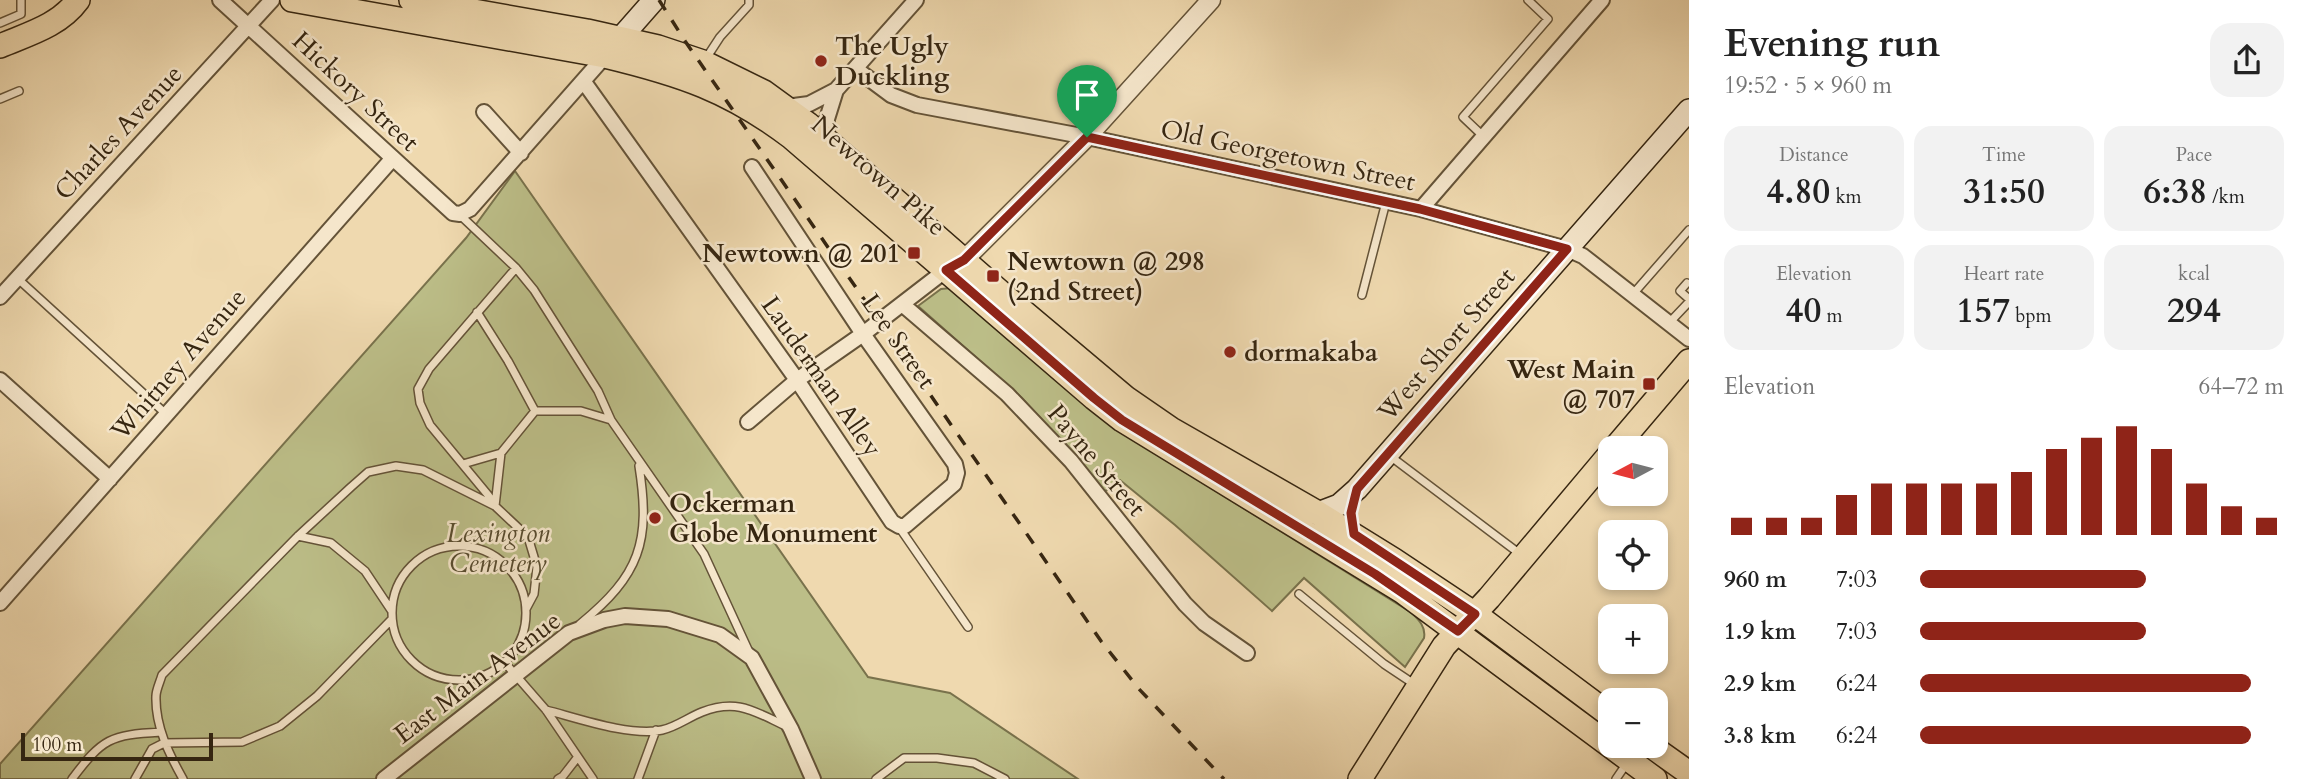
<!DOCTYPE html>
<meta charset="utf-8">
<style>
body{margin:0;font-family:Cardo,serif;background:#f2f2f2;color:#222;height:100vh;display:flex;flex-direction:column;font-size:26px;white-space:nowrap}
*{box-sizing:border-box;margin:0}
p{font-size:23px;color:#767676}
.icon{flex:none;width:38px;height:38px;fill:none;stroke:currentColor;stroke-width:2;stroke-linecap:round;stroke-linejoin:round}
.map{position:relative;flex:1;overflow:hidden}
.drawer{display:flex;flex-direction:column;background:#fff;width:630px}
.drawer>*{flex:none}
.needle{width:46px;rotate:263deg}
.controls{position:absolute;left:1598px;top:436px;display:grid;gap:14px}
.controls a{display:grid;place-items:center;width:70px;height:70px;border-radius:14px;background:#fff;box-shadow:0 4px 10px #0003;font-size:35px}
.scale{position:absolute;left:21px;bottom:18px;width:192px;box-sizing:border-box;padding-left:7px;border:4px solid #362611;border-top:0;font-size:19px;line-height:24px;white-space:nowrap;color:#362611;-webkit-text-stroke:5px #f5e6cb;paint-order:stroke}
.pin{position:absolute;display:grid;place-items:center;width:60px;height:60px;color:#fff;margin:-72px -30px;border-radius:50% 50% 50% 0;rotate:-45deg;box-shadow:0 0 7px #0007}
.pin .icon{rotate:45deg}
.round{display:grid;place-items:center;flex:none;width:74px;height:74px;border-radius:21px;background:#f2f2f2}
.overview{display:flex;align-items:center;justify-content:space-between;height:119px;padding:0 35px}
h1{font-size:38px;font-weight:800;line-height:52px}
.metrics{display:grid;grid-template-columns:repeat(3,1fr);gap:10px;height:119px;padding:7px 35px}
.metrics div{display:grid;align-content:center;border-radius:18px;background:#f2f2f2;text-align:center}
.metrics b{font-size:35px;font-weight:800}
.metrics small{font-size:19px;font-weight:400}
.metrics p{font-size:19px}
.chart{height:196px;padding:14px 35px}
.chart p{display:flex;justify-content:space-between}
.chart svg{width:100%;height:126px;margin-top:7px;stroke:#8f2418;stroke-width:6}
ul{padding:0 35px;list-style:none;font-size:23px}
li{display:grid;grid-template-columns:112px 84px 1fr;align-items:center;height:52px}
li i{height:18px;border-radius:9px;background:#8f2418}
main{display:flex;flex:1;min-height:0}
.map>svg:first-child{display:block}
</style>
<main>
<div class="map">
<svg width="1689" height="779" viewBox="0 0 1689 779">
<rect width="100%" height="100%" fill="#efd9af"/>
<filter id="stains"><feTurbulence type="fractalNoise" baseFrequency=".00286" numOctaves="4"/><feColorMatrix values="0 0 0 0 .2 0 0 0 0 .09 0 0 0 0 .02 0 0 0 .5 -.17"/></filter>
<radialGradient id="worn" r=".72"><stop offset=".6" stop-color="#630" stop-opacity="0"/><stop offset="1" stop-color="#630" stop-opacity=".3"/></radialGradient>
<!-- green -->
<path fill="#bcbe88" stroke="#79724c" stroke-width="2" d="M515 171 868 677 950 693 1078 779H0V764L466 238Z
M951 288 1016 346 1113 427 1412 613C1419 620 1426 627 1424 638L1405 667 1304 578 1272 611 1175 525 1120 480 1111 489 1104 491 1082 464 1022 398 918 306 941 289Z"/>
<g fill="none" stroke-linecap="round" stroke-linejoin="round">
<!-- service casing -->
<g stroke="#645338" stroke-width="10">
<path id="service" d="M0 23 21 14V0
M705 60 720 37 749 5V0
M0 99 19 91
M1483 136 1463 117 1548 19 1528 0
M460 215 516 268 534 290 598 391 611 420
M17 278 166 414
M1687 283 1680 291 1689 299
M1633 294 1689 230
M1362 295 1386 202
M477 312 508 361 535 411
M1669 323 1689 302
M1390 456 1520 554
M463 464 501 453
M495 506 501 453 535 411H581L611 420 704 554 750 654
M495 506 488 495 430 425 420 403 418 389 429 369 516 268
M899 527 968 627
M298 536 331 543 365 571 391 610
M392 613a67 67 0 1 1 134 0a67 67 0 1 1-134 0Z
M1299 594 1384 664 1417 686
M580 624C640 575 651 542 639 466
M505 663 546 710 593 779
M546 710C577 718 631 737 662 730 676 727 689 717 702 712 738 698 755 712 788 727
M72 779C103 738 110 735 161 732
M135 779 152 749 164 743 242 742 280 726 317 696 391 620
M183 779C169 754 155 726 156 696 156 690 160 682 162 675L298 536 351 487 368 472 396 466 423 470 495 506 528 537 537 567 534 594 526 609
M558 779 563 776 577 758
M638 779 656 730
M876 779 904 758H937L974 763 1005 779
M1616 779 1627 763"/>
</g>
<!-- minor casing -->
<g stroke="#645338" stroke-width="18">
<path id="minor" d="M220 0 453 213 460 214 470 209 605 56
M856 69 891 95 917 105 1087 137 1421 209 1567 249 1583 256 1689 339
M584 82 797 380 892 522 899 526H905L954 484 957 473 955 464 863 334 752 167
M786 107 809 104 836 90 916 0
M484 112 521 153
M826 140 827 119 836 90
M1421 209 1602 0
M0 297 272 0
M902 304 1007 394 1071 461 1185 604 1204 623 1247 653
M0 380 110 479
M748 422 797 380 863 334 946 270
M0 603 393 158
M384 779 569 633 604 620 625 616 668 619 720 635 752 658 791 729 813 779"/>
</g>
<!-- tertiary casing -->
<g stroke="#645338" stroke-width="21">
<path id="tertiary" d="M955 265 973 251 1087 137 1211 0"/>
</g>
<!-- secondary casing -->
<g stroke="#362611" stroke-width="24">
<path id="secondary" d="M611 49 654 0
M1318 513 1339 505 1357 489 1689 110"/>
</g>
<!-- primary casing -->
<g stroke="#362611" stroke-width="26">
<path id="primary" d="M292 0 605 56C680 74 729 90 791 137L1094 398 1122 420 1403 592 1655 779
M411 0 587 31 658 47 703 62 764 92 808 124 1007 298 1126 398 1171 429 1318 513 1394 560 1475 614 1610 715
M0 46C28 34 59 26 78 0
M1615 448 1689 361
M1651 746 1689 773
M1360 779 1444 646 1489 598 1610 454"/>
</g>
<!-- service -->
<use href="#service" stroke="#f5e6cb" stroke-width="7"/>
<!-- minor -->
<use href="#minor" stroke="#f5e6cb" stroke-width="14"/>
<!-- tertiary -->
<use href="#tertiary" stroke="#f5e6cb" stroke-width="18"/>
<!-- secondary -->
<use href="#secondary" stroke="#f5e6cb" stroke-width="21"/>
<!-- primary -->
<use href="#primary" stroke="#efd9af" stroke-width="23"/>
<!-- rail -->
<path stroke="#362611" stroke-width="3.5" stroke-dasharray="12 12" stroke-linecap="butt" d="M659 0 685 41 1101 641 1139 689 1224 779"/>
</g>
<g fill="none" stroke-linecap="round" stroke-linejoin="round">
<!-- route casing -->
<g stroke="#fff" stroke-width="14">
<path id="route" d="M1087 137 1420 209 1567 249 1357 489 1351 513 1354 534 1475 614 1458 631 1375 574 1122 420 1094 398 946 270 964 260Z"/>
</g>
<!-- route -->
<use href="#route" stroke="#8f2418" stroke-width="9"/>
</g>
<!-- markers -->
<g fill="#8f2418" stroke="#f5e6cb" stroke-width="2.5">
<circle cx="821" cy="61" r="7"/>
<rect x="907" y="246" width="14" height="14" rx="3.5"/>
<rect x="986" y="269" width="14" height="14" rx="3.5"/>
<circle cx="1230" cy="352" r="7"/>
<rect x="1642" y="377" width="14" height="14" rx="3.5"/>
<circle cx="655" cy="518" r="7"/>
</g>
<g text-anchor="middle" stroke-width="5" stroke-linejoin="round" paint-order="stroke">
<!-- poi labels -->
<g font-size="26" font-weight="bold" fill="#362611" stroke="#f5e6cb" text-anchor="start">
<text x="835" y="55">The Ugly<tspan x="835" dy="30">Duckling</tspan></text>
<text x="900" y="262" text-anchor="end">Newtown @ 201</text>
<text x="1007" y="270">Newtown @ 298<tspan x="1007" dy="30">(2nd Street)</tspan></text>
<text x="1244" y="361">dormakaba</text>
<text x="1635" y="378" text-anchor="end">West Main<tspan x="1635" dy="30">@ 707</tspan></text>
<text x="669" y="512">Ockerman<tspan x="669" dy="30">Globe Monument</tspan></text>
</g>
<!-- street labels -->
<g font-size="26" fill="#362611" stroke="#f5e6cb">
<text transform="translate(356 91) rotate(43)" y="9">Hickory Street</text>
<text transform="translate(118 132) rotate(-47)" y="9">Charles Avenue</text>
<text transform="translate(1288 155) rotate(12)" y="9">Old Georgetown Street</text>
<text transform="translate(879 175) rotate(41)" y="9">Newtown Pike</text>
<text transform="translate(899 341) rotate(55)" y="9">Lee Street</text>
<text transform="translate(1446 344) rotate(-49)" y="9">West Short Street</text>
<text transform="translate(178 364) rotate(-49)" y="9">Whitney Avenue</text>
<text transform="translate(822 376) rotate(55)" y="9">Lauderman Alley</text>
<text transform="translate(1097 460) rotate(50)" y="9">Payne Street</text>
<text transform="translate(477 677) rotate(-37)" y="9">East Main Avenue</text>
</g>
<!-- park labels -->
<g font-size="26" font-style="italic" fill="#584c2f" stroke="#f5e6cb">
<text x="498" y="542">Lexington<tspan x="498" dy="30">Cemetery</tspan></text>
</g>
</g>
<rect width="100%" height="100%" filter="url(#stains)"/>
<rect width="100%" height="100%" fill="url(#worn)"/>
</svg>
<div class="controls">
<a><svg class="needle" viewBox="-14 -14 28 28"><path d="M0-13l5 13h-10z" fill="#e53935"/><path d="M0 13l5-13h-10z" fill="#767676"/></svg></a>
<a><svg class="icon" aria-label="locate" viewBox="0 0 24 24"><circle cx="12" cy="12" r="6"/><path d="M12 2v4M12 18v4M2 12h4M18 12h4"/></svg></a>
<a>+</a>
<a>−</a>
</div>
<div class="scale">100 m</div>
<div class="pin" style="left:1087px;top:137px;background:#1e9e55"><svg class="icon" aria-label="arrive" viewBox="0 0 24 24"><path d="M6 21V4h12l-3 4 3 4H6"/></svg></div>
</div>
<section class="drawer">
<div class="overview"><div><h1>Evening run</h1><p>19:52 · 5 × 960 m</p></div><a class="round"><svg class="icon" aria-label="share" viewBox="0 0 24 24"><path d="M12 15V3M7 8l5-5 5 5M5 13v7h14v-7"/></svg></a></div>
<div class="metrics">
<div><p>Distance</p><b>4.80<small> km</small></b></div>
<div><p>Time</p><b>31:50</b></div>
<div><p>Pace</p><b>6:38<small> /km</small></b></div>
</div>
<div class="metrics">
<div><p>Elevation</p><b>40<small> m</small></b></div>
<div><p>Heart rate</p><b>157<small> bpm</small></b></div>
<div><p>kcal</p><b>294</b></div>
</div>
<div class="chart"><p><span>Elevation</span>64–72 m</p>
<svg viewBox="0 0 160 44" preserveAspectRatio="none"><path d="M5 44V38M15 44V38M25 44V38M35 44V30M45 44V26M55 44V26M65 44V26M75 44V26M85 44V22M95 44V14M105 44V10M115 44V6M125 44V14M135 44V26M145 44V34M155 44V38"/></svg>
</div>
<ul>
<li><b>960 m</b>7:03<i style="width:62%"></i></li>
<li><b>1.9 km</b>7:03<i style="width:62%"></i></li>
<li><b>2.9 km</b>6:24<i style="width:91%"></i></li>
<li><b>3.8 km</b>6:24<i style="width:91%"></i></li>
</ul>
</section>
</main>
